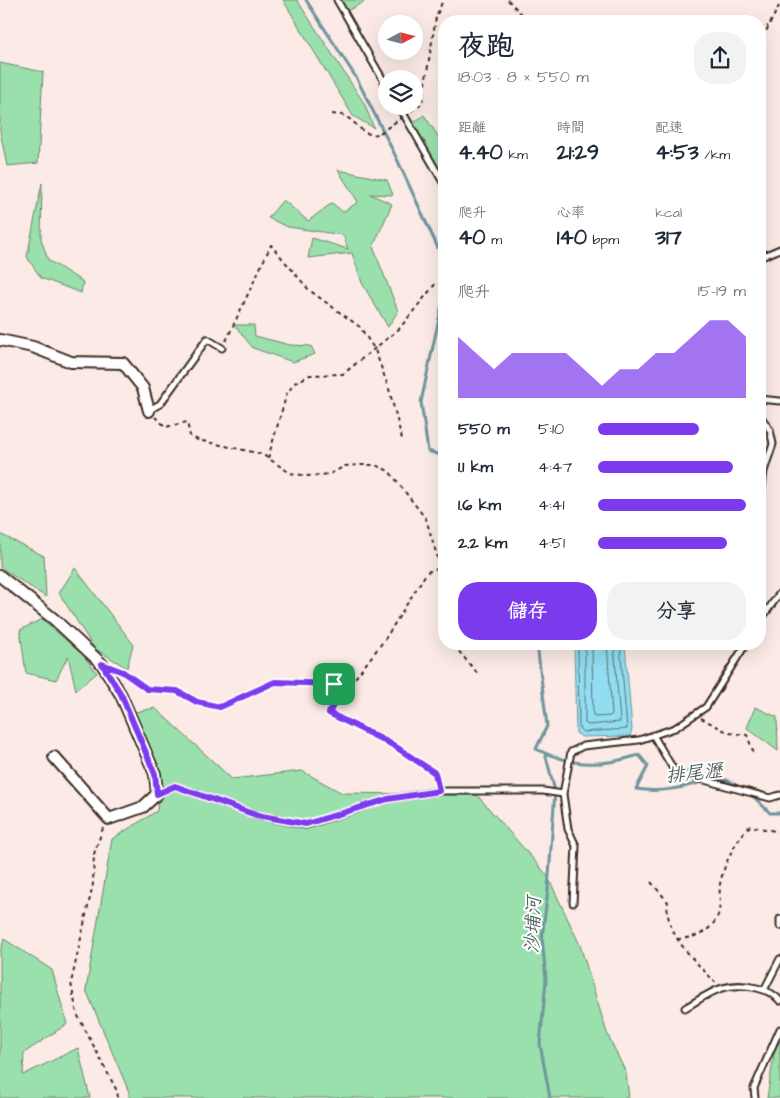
<!DOCTYPE html>
<html lang="zh-TW">
<meta charset="utf-8">
<style>
body{margin:0;font-family:"Architects Daughter","LXGW WenKai TC",sans-serif;background:#f2f2f3;color:#1f2937;height:100vh;display:flex;flex-direction:column;font-size:19px;white-space:nowrap}
*{box-sizing:border-box;margin:0}
p{font-size:16px;color:#747a83}
.icon{flex:none;width:28px;height:28px;fill:none;stroke:currentColor;stroke-width:2;stroke-linecap:round;stroke-linejoin:round}
.map{position:relative;flex:1;overflow:hidden}
.drawer{position:absolute;left:438px;top:15px;width:328px;height:635px;display:flex;flex-direction:column;background:#fff;border-radius:20px;box-shadow:0 5px 20px #0002}
.drawer>*{flex:none}
.needle{width:32px;rotate:83deg}
.buttons{position:absolute;left:378px;top:15px;display:grid;gap:10px}
.buttons a{display:grid;place-items:center;width:45px;height:45px;border-radius:50%;background:#fff;box-shadow:0 5px 20px #0002;font-size:25px}
.pin{position:absolute;display:grid;place-items:center;width:42px;height:42px;color:#fff;margin:-21px;border-radius:10px;box-shadow:0 2px 8px #0006}
.round{display:grid;place-items:center;flex:none;width:52px;height:52px;border-radius:20px;background:#f2f2f3}
.headline{display:flex;align-items:center;justify-content:space-between;height:85px;padding:0 20px}
h1{font-size:28px;font-weight:800;line-height:38px}
.figures{display:grid;grid-template-columns:repeat(3,1fr);gap:8px;height:85px;padding:5px 20px}
.figures div{display:grid;align-content:center}
.figures b{font-size:21px;font-weight:800}
.figures small{font-size:14px;font-weight:400}
.figures p{font-size:14px}
.chart{height:140px;padding:10px 20px}
.chart p{display:flex;justify-content:space-between}
.chart svg{width:100%;height:90px;margin-top:5px;fill:#7c3aed;opacity:.7}
.button{display:flex;gap:10px;margin-top:auto;padding:10px 20px}
.button a{flex:1;height:58px;border-radius:20px;background:#7c3aed;color:#fff;font-size:20px;font-weight:800;line-height:58px;text-align:center}
.button a+a{background:#f2f2f3;color:#1f2937}
ul{padding:0 20px;list-style:none;font-size:16px}
li{display:grid;grid-template-columns:80px 60px 1fr;align-items:center;height:38px}
li i{height:12px;border-radius:6px;background:#7c3aed}
.map>svg:first-child{display:block}
</style>
<div class="map">
<svg width="780" height="1098" viewBox="0 0 780 1098">
<rect width="100%" height="100%" fill="#fbeae6"/>
<filter id="ink" filterUnits="userSpaceOnUse"><feTurbulence type="fractalNoise" baseFrequency=".02" numOctaves="2"/><feDisplacementMap in="SourceGraphic" scale="10" xChannelSelector="R" yChannelSelector="G"/><feConvolveMatrix kernelMatrix="1 2 1 2 8 2 1 2 1" color-interpolation-filters="sRGB"/></filter>
<g filter="url(#ink)">
<!-- green -->
<path fill="#99e0ad" stroke="#6a8566" d="M283 0H297L364 103 374 128 353 116Z
M338 0H363L364 2 347 11Z
M0 63 43 72 38 163 7 166 0 131Z
M424 115 444 145V176L411 125Z
M338 170 387 180 393 195 370 194 392 204 373 247 398 311 388 327 362 283 352 253 308 258 312 238 348 249 343 235 288 227 268 218 283 200 308 221 332 203 343 212 358 202Z
M42 183 41 239 48 260 83 282 81 293 41 278 27 257Z
M234 325H254L255 336 290 345 311 346 315 354 293 362 253 348Z
M0 534 44 556 46 597 0 567Z
M75 568 133 644 127 668 94 648 59 593Z
M42 619 83 655 97 673 76 690 68 656 56 680 26 673 20 630Z
M755 707 777 717 778 751 747 728Z
M155 708 232 779 302 771 342 793 477 795 547 875 580 945 607 1033 626 1073 629 1098H129V1092L86 990 112 839 157 811 160 770 135 712Z
M4 939 52 970 67 1024 24 1053 23 1075 78 1048 90 1098H0V953Z
M780 1041V1098H767L775 1049Z"/>
<!-- water -->
<path fill="#91ddf1" stroke="#6f959d" d="M574 644H625L632 729 630 736 582 737 576 733Z"/>
<g fill="none" stroke-linecap="round" stroke-linejoin="round">
<!-- shore -->
<path stroke="#5d7272" stroke-width="1" d="M578 644 579 728 583 732 627 729 620 644
M585 644V723L588 725 620 722 614 644
M592 644 593 715 595 717 610 716 612 714 607 644"/>
<!-- stream -->
<path stroke="#6f959d" stroke-width="3" d="M306 0 357 79 397 159 444 261
M444 295 421 402 428 451 444 456
M537 644 547 726 536 749C573 767 601 767 639 755L648 766 636 789C661 793 682 788 706 781
M545 753 555 791 548 890 542 937 546 980 540 1044 550 1098
M712 781 727 780 741 788
M751 794 770 813H780"/>
<!-- lane casing -->
<g stroke="#3b2a1e" stroke-width="9">
<path id="lane" d="M337 0 386 85
M399 106 444 184
M759 263V258L780 249
M759 399 780 401
M149 410 160 404 207 339 222 348
M759 414 770 430 773 444 764 471 759 513
M759 622 780 593
M653 735 675 772 770 798 780 795
M157 794 175 786 256 815 306 825 388 799 439 791H543L563 794
M573 903 576 846 568 829 563 794 571 752 583 746 639 740 675 728 706 707 746 644
M780 919V926
M764 990 780 959
M685 1008C710 993 725 980 757 988 765 990 775 994 780 1001
M755 1098 754 1088 780 1029"/>
</g>
<!-- street casing -->
<g stroke="#3b2a1e" stroke-width="14">
<path id="street" d="M0 340 33 347 71 362 123 363 143 388 149 411
M0 576 55 620 102 664 121 695 155 774 157 794 143 807 109 819 54 757"/>
</g>
<!-- path -->
<path stroke="#3b2a1e" stroke-width="2" stroke-dasharray="4 4" stroke-linecap="butt" d="M508 0 528 21
M759 28 768 26
M759 45 780 4
M411 111 422 103 436 17 443 0
M332 114C336 115 341 114 344 116 357 121 364 140 380 133
M226 341 271 245 309 290 360 327 375 350 389 389 402 439
M155 417 166 427 187 422 190 436 198 440 262 454 290 473 308 476 330 474 345 466 362 465H375L389 471 426 519 444 579
M268 458 287 393 296 382 310 375 343 374 399 329 436 283 444 284
M457 644V649L477 673
M118 670 147 689 177 691 197 702 220 707 275 682 334 684 342 688 329 713 393 745 435 773 437 785
M343 688 356 677 385 639 427 572 440 568
M701 718 729 733 747 735 754 754
M103 828 94 854 93 884 71 983 77 1014 118 1093 117 1098
M651 882 668 902C663 933 695 961 715 982
M677 939C694 938 711 933 718 915 721 906 719 893 720 884 724 863 736 840 750 826L780 832"/>
<!-- lane -->
<use href="#lane" stroke="#fff" stroke-width="5"/>
<!-- street -->
<use href="#street" stroke="#fff" stroke-width="10"/>
<!-- path-bridge -->
<path stroke="#3b2a1e" stroke-width="2" stroke-dasharray="4 4" stroke-linecap="butt" d="M380 133 411 111"/>
</g>
</g>
<g fill="none" stroke-linecap="round" stroke-linejoin="round" filter="url(#ink)">
<!-- route casing -->
<g stroke="#fff" stroke-width="10">
<path id="route" d="M102 664 123 672 147 689 177 691 197 702 220 707 275 682 334 684 342 688 329 713 393 745 435 773 439 791 388 799 306 824 256 815 175 786 157 794 155 774 121 694Z"/>
</g>
<!-- route -->
<use href="#route" stroke="#7c3aed" stroke-width="6"/>
</g>
<g text-anchor="middle" stroke-width="4" stroke-linejoin="round" paint-order="stroke">
<!-- water labels -->
<g font-size="19" font-style="italic" fill="#55605d" stroke="#fff">
<text transform="translate(694 772) rotate(-6)" y="7">排尾瀝</text>
<text transform="translate(532 925) rotate(-88)" y="7">沙埔河</text>
</g>
</g>
</svg>
<div class="buttons">
<a><svg class="needle" viewBox="-14 -14 28 28"><path d="M0-13l5 13h-10z" fill="#e53935"/><path d="M0 13l5-13h-10z" fill="#747a83"/></svg></a>
<a><svg class="icon" aria-label="layers" viewBox="0 0 24 24"><path d="M12 4l9 5-9 5-9-5zM3 14l9 5 9-5"/></svg></a>
</div>
<div class="pin" style="left:334px;top:684px;background:#1e9e55"><svg class="icon" aria-label="arrive" viewBox="0 0 24 24"><path d="M6 21V4h12l-3 4 3 4H6"/></svg></div>
<section class="drawer">
<div class="headline"><div><h1>夜跑</h1><p>18:03 · 8 × 550 m</p></div><a class="round"><svg class="icon" aria-label="share" viewBox="0 0 24 24"><path d="M12 15V3M7 8l5-5 5 5M5 13v7h14v-7"/></svg></a></div>
<div class="figures">
<div><p>距離</p><b>4.40<small> km</small></b></div>
<div><p>時間</p><b>21:29</b></div>
<div><p>配速</p><b>4:53<small> /km</small></b></div>
</div>
<div class="figures">
<div><p>爬升</p><b>40<small> m</small></b></div>
<div><p>心率</p><b>140<small> bpm</small></b></div>
<div><p>kcal</p><b>317</b></div>
</div>
<div class="chart"><p><span>爬升</span>15–19 m</p>
<svg viewBox="0 0 160 44" preserveAspectRatio="none"><path d="M0 44V14L10 22L20 30L30 22L40 22L50 22L60 22L70 30L80 38L90 30L100 30L110 22L120 22L130 14L140 6L150 6L160 14V44z"/></svg>
</div>
<ul>
<li><b>550 m</b>5:10<i style="width:68%"></i></li>
<li><b>1.1 km</b>4:47<i style="width:91%"></i></li>
<li><b>1.6 km</b>4:41<i style="width:100%"></i></li>
<li><b>2.2 km</b>4:51<i style="width:87%"></i></li>
</ul>
<div class="button"><a>儲存</a><a>分享</a></div>
</section>
</div>
